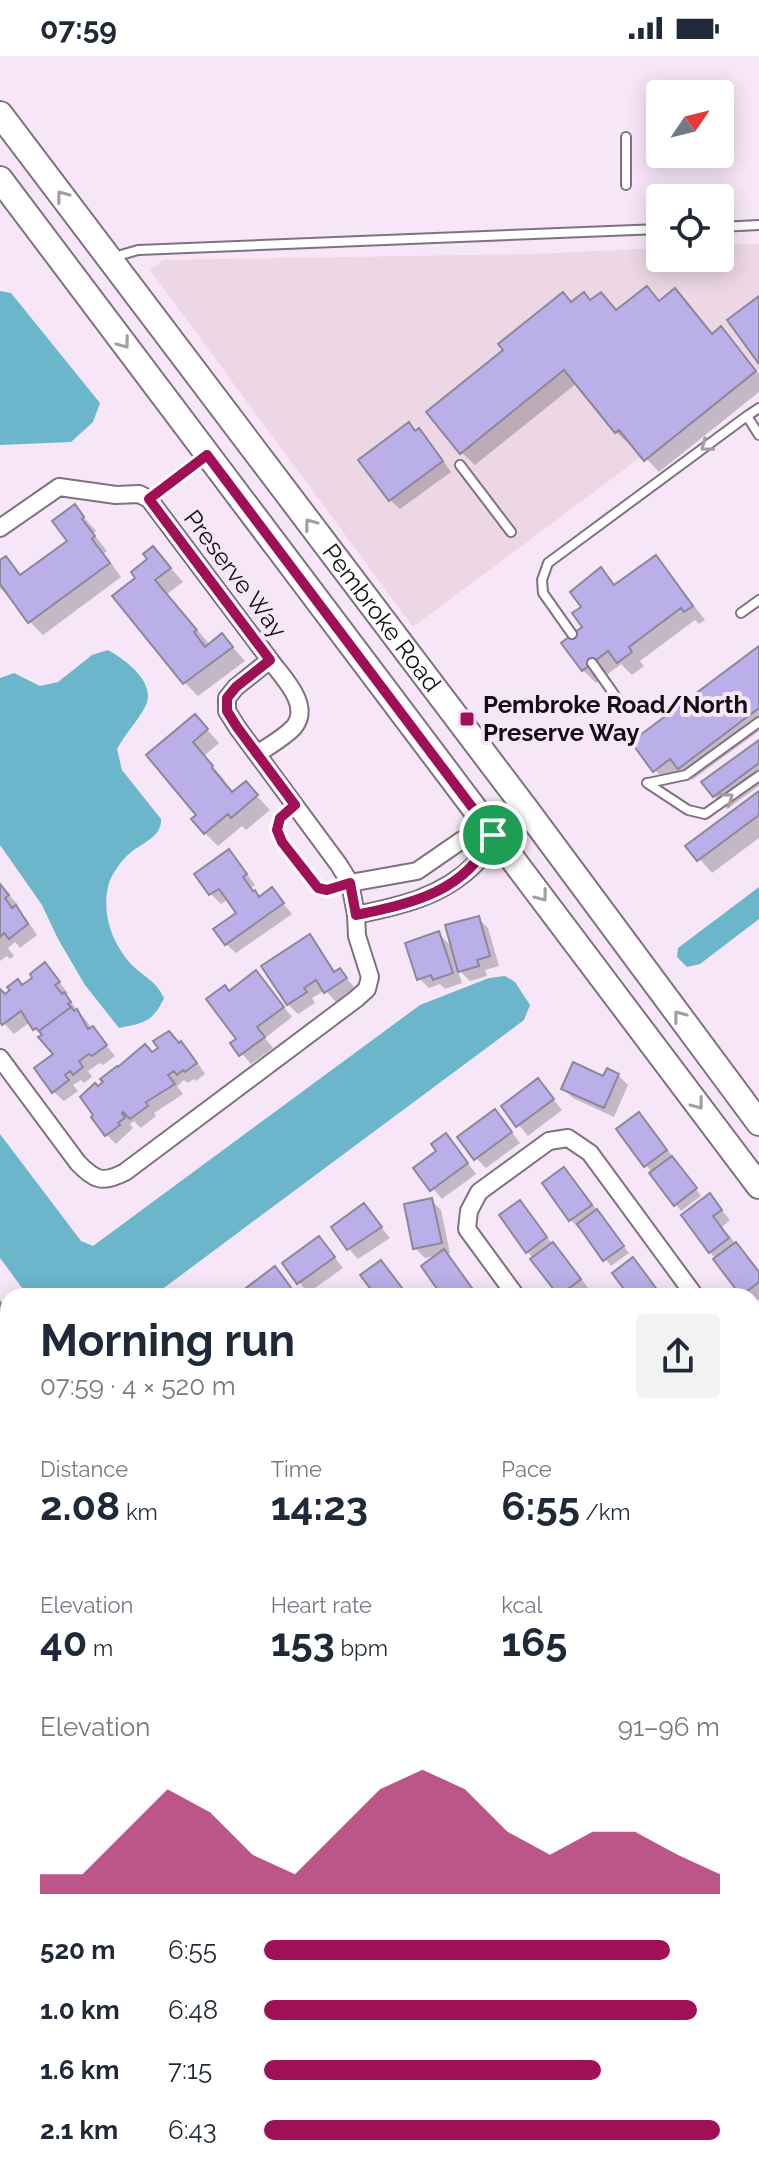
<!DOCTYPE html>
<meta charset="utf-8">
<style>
body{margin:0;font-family:Raleway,sans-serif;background:#f2f2f3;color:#1f2937;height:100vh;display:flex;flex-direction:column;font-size:30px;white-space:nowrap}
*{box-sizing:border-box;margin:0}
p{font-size:26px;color:#747a83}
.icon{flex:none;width:44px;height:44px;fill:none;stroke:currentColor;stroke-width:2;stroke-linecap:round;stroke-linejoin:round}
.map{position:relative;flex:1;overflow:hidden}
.details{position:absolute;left:0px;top:1232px;width:760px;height:890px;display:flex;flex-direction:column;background:#fff;border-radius:24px 24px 0 0;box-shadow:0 4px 20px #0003}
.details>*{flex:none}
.needle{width:52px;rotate:55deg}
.controls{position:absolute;left:646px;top:24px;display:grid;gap:16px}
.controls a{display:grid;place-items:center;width:88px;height:88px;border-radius:8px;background:#fff;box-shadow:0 4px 20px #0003;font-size:40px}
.pin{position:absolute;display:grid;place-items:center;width:68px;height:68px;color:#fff;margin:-34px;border:4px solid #fff;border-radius:50%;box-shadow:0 2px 8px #0007}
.round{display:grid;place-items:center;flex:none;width:84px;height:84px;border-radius:8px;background:#f2f2f3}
.summary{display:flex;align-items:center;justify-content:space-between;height:136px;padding:0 40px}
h1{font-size:44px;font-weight:700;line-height:60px}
.metrics{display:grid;grid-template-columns:repeat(3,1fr);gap:12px;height:136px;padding:8px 40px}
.metrics div{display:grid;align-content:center}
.metrics b{font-size:40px;font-weight:700}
.metrics small{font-size:22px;font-weight:400}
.metrics p{font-size:22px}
.chart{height:224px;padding:16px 40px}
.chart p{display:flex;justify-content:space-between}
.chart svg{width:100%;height:144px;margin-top:8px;fill:#a01057;opacity:.7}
ul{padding:0 40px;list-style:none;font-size:26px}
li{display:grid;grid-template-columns:128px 96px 1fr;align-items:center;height:60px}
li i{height:20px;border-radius:10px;background:#a01057}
.status{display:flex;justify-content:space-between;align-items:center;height:56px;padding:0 40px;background:#fff;direction:ltr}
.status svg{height:22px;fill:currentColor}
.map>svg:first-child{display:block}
</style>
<div class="status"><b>07:59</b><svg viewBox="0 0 49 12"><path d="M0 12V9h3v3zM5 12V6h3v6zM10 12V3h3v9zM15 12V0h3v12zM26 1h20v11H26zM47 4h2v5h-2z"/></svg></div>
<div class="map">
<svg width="759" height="2121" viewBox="0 0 759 2121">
<rect width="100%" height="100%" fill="#f7e6f8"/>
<!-- education -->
<path fill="#edd7e5" d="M759 188V313L413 571 150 214 163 204 533 198 660 192V202H720V189Z"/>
<!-- water -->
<path fill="#6bb6cb" d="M0 235 11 237 100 347 93 366 71 386 0 389Z
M108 594C126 604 158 628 145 651 137 666 125 678 117 693L122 714 161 763C162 781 142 787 130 797 122 803 112 818 109 827 101 856 111 885 130 907 143 921 155 923 164 942 153 966 144 967 119 972L85 929 58 883 42 849 0 789V622L14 617 40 630 58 626 92 599Z
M759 831V863L700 908 687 911 677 901 678 892Z
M505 920 515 926 530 949 524 964 153 1240H28L0 1202V1078L81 1185 93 1190 420 949 489 922Z
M107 2114H411L413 2121H113Z"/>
<!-- shadow -->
<path fill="#0003" d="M646 232 661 247 675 235 713 279 721 273 759 318V336L659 416 632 387 630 389 616 376 577 327 475 409 461 396 572 247 591 246 601 238 618 256Z
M419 374 428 384 451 416 400 453 390 444Z
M75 451 96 475 93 477 107 495 104 497 121 521 43 579 30 566 11 539 9 541 0 532V506L6 502 22 520 70 485Z
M153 492 183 526 167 538 210 589 222 579 245 605 198 640 185 627 115 540 138 522 149 504Z
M655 502 668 515 705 564 699 568 695 564 640 605 644 610 632 619 621 608 596 627 583 614 585 571 583 552 601 514 616 530Z
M759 592V675L692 724 684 716 668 727 655 714Z
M195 660 219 687 204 700 225 725 224 726 234 738 246 728 270 754 246 774 242 770 218 790 205 777 199 760 149 699Z
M759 686V730L727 753 714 740Z
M759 738V782L712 817 688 790Z
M229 796 238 806 255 829 251 832 260 842 272 834 292 858 236 897 226 888 238 858 228 843 221 848 211 838 197 818Z
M0 829 18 849 15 851 26 862 37 879 20 892 15 886 8 892 14 900 10 903 7 900 0 905Z
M478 862 488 872 499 910 485 914 487 920 470 925 457 912 462 927 445 933 440 928 429 932 419 922 439 878 453 892Z
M309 881 319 891 336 917 340 915 356 933 336 946 325 934 312 942 315 947 298 958 288 948 264 911Z
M45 909 68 937 65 939 115 1000 103 1009 100 1007 88 1015 92 1021 84 1027 81 1024 73 1029 78 1035 64 1045 54 1036 56 998 30 966 14 978 0 963V936L5 940 23 931 34 922Z
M256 917 292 961 265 982 273 992 251 1008 233 988 239 983 230 937Z
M181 988 191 997 205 1018 196 1025 194 1023 188 1027 184 1024 177 1030 183 1038 154 1057 156 1060 141 1072 134 1065 130 1068 133 1072 116 1088 107 1079 98 1033 153 998Z
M618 1019 628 1029 614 1061 573 1042 563 1032Z
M538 1025 562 1054 528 1080 504 1051Z
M639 1058 649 1068 701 1140 681 1155 619 1073Z
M504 1066 520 1087 486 1112 476 1102Z
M446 1080 455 1090 476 1118 442 1143 416 1112 438 1096Z
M564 1113 574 1123 629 1197 611 1210 582 1172 580 1174 571 1164 544 1127Z
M710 1140 730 1164 722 1171 759 1216V1243L752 1248V1240L742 1238 710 1196Z
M431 1144 441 1154 450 1197 446 1198 478 1240H445L439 1199 425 1202 415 1192Z
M520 1146 529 1156 553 1189 563 1198 594 1240H561L527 1195Z
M364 1150 390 1182 358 1203 349 1193Z
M319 1182 343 1212 308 1237 284 1207Z
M281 1219 297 1240H243Z
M0 1248 8 1258V1276L0 1282Z
M8 1283V1302L0 1291Z
M759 1522V1572L752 1565V1527Z
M8 1523V1540L1 1533Z
M759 1679V1714L752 1716V1681Z
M2 1716 8 1722V1754L0 1759V1717Z
M0 1898 8 1904 0 1922Z
M752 1900 759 1905V1937L752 1939 759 1957V2015L752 2017Z
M462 2114H501L503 2120 464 2121Z
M612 2114H658L663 2121H616L618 2120Z"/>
<!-- building -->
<path fill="#baafe8" stroke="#8b889c" stroke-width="2" d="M647 230 659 245 675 232 712 278 721 270 756 315 644 405 619 374 615 377 564 314 460 398 426 356 503 294 498 288 563 236 571 246 584 236 590 244 601 236 616 254Z
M759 240V308L727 264Z
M409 366 415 375 419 372 443 405 389 445 358 404Z
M75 448 84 461 82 463 95 480 92 483 110 507 28 567 0 528V504L6 500 20 519 67 485 52 465Z
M153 490 171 512 155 524 197 574 194 576 205 591 222 577 233 591 183 628 112 540 135 522 131 516 147 503 143 498Z
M656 499 693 550 684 556 681 552 629 591 632 596 617 607 608 595 582 615 561 587 582 571 572 557 581 551 570 536 601 511 614 529Z
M759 590V652L678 713 670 703 653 716 631 686Z
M195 658 208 673 193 686 213 710 212 712 232 736 246 725 258 739 231 762 228 758 204 778 191 763 196 759 146 699Z
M759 684V707L713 741 701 726Z
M759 735V759L697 805 685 790Z
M229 793 247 818 243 821 253 835 255 834 259 841 272 831 284 847 225 889 213 873 236 857 219 833 209 839 194 818Z
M0 828 9 839 5 842 12 852 16 849 28 868 9 883 4 877 0 881Z
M479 860 490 900 477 904 479 910 458 916 445 869Z
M439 875 453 917 433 924 431 919 417 924 405 887Z
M310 878 334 916 340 912 347 922 324 937 316 924 304 932 307 936 287 949 261 910Z
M45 906 60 926 55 929 62 938 64 936 71 946 68 948 71 951 39 975 36 972 33 974 21 955 2 969 0 966V933L5 938 10 934 7 931 18 923 22 929 32 922 30 918Z
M256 914 284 951 257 971 265 981 239 1000 230 987 236 983 206 943 225 929 229 935Z
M71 951 74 955 77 953 88 973 93 970 107 989 92 1000 89 998 79 1005 83 1011 73 1019 70 1015 65 1019 69 1024 52 1037 34 1012 53 998 38 981 42 979 39 975Z
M169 975 179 987 181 985 197 1007 185 1016 183 1014 177 1019 174 1015 168 1019 175 1028 146 1046 148 1050 130 1063 123 1056 122 1057 125 1062 118 1067 120 1069 105 1080 91 1061 93 1059 80 1041 95 1027 98 1030 103 1026 100 1023 117 1010 118 1011 145 988 152 996 158 992 153 985Z
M573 1006 603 1020 607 1012 619 1018 604 1052 561 1033Z
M538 1022 554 1043 516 1071 501 1050Z
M495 1053 512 1076 474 1104 457 1081Z
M639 1056 667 1094 644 1111 616 1073Z
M446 1077 468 1107 430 1135 413 1112 436 1095 431 1088Z
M672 1100 697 1132 674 1150 649 1117Z
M564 1111 592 1149 569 1165 542 1127Z
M710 1137 722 1154 713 1160 729 1182 709 1197 681 1159Z
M432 1142 442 1187 413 1193 404 1148Z
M520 1144 547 1181 526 1197 499 1159Z
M364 1147 382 1171 347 1194 331 1171Z
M597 1153 624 1190 603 1205 577 1168Z
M319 1180 335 1201 297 1228 282 1207Z
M553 1186 581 1223 559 1240 530 1203Z
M736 1186 759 1216V1226L741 1240 713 1203Z
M444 1193 472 1232 460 1240H442L421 1210Z
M633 1201 661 1239 659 1240H629L612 1217Z
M381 1204 408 1240H376L360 1219Z
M275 1210 292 1233 283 1240H240L238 1238Z
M0 1246 8 1255V1272L0 1278Z
M754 1386 759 1393V1440L756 1442 752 1435V1387Z
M759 1519V1560L752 1565V1524Z
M759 1677V1702L752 1704V1679Z
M2 1714 8 1724V1744L0 1750V1715Z
M0 1841 8 1849V1891L0 1884Z
M752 1898H754L759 1912V1924L752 1926Z
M752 1955 759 1985V2003L752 2005Z
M3 2090 8 2097V2114H22L14 2121H0V2092Z
M460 2114H496L490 2116 491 2119 485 2121H462Z
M638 2114H658L659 2121H611Z"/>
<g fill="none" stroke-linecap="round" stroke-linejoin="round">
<!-- lane casing -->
<g stroke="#807181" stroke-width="12">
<path id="lane" d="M626 81V129
M720 171 759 169
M114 201 138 194 660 173
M747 360 759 352
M460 409 511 476
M149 443 207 399
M741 557 759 544
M572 578 543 537 542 524 548 507 747 360 759 379
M592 607 621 648
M647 727 688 754 705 758 759 720
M648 727 686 719 759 666
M294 749C290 753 283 758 280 762 268 781 307 818 318 832L327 834 350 827"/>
</g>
<!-- street casing -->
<g stroke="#807181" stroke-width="20">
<path id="street" d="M0 472 59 431 116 439 139 438 149 443 270 604 236 631 227 642V655L237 671 339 809 350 827 356 859 357 880 370 921 367 933 356 943 125 1116C102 1128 95 1124 78 1107L0 1002
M257 698C269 690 285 681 294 671 312 649 282 621 270 604
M350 827 417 815 462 784 493 779
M356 859C400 850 442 841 475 808 483 800 486 791 492 782 499 770 515 762 526 753
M516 1240 467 1173 469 1155 479 1136 549 1085 568 1082 590 1097 695 1240
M752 1323 759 1335
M0 1349 8 1364
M0 1469 8 1453
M752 1479 759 1474
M0 1587 8 1594
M752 1605 759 1603
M752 1644 759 1641
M0 1794 8 1788
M752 1864 759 1862
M562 2114 565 2121
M713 2114 715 2121"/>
</g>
<!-- secondary casing -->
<g stroke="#807181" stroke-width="28">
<g id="secondary">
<path id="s1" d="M0 58 526 753 759 1067"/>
<path d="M0 123 759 1130"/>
</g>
</g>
<!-- lane -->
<use href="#lane" stroke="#fff" stroke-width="8"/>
<!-- street -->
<use href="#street" stroke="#fff" stroke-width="16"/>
<!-- secondary -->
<use href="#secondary" stroke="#fff" stroke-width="24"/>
</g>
<!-- one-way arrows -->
<defs><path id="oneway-chevron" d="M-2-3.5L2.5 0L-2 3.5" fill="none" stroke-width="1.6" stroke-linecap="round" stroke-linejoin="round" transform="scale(2)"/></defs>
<g stroke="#a19fa1">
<use href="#oneway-chevron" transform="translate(62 140) rotate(-127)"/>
<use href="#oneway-chevron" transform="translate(124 287) rotate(53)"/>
<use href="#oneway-chevron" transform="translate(706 390) rotate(143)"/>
<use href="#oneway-chevron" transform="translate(310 468) rotate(-127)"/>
<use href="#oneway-chevron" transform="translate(728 742) rotate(-35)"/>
<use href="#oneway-chevron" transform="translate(542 840) rotate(53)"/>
<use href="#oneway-chevron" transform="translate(679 960) rotate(-127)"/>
<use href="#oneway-chevron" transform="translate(698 1048) rotate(53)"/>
</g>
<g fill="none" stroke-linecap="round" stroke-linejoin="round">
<!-- route casing -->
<g stroke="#fff" stroke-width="16">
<path id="route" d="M207 399 493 779C466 836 413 847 356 859L350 827 327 834 318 832 282 786 277 774 280 762 295 749 237 671 227 655V642L236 631 270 604 149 443Z"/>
</g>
<!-- route -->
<use href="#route" stroke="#a01057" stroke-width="10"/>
</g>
<!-- markers -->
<rect fill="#a01057" stroke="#f7e6f8" stroke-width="3" x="459" y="655" width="16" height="16" rx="4"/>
<g text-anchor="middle" stroke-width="8" stroke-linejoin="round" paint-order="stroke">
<!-- street labels -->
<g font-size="24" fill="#130e14" stroke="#f7e6f8">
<text transform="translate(235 518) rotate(53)" y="8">Preserve Way</text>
<text dy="8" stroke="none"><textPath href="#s1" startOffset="632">Pembroke Road</textPath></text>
</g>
<!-- poi labels -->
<g font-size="24" font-weight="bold" fill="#130e14" stroke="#f7e6f8" text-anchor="start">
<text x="483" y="657">Pembroke Road/North<tspan x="483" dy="28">Preserve Way</tspan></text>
</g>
</g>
</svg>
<div class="controls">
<a><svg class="needle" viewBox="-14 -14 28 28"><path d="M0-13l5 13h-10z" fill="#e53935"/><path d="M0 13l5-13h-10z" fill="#747a83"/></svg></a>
<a><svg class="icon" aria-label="locate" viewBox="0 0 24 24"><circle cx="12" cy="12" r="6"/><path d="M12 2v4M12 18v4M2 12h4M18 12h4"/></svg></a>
</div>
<div class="pin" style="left:493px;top:779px;background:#1e9e55"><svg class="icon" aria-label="arrive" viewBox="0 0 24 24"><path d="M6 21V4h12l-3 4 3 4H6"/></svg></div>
<section class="details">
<div class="summary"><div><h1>Morning run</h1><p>07:59 · 4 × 520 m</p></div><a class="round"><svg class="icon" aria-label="share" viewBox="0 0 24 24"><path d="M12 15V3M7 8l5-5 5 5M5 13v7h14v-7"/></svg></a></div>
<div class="metrics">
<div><p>Distance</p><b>2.08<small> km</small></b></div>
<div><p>Time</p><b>14:23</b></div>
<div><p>Pace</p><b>6:55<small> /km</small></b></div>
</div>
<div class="metrics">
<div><p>Elevation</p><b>40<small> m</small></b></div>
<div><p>Heart rate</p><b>153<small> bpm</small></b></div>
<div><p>kcal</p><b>165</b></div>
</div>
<div class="chart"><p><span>Elevation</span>91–96 m</p>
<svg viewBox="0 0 160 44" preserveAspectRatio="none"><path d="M0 44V38L10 38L20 25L30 12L40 19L50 32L60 38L70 25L80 12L90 6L100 12L110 25L120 32L130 25L140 25L150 32L160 38V44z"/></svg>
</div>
<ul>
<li><b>520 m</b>6:55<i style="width:89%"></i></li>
<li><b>1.0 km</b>6:48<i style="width:95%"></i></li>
<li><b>1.6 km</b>7:15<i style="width:74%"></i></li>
<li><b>2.1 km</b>6:43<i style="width:100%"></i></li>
</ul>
</section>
</div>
